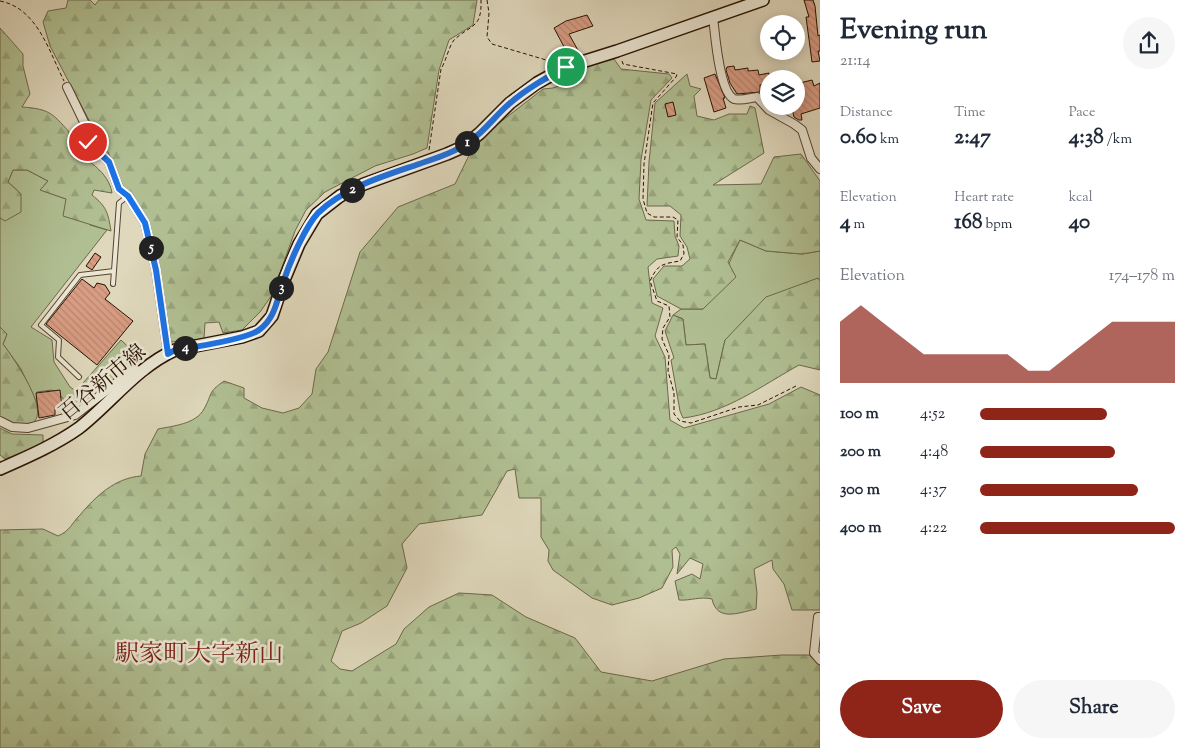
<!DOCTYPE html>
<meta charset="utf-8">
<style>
body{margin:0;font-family:"Sorts Mill Goudy","Noto Serif JP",serif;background:#f6f6f7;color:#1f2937;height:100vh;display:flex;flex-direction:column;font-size:19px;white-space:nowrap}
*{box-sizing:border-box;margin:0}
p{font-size:16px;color:#747a83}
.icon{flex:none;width:28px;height:28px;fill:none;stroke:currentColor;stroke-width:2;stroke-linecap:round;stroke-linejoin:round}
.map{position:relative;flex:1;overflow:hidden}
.drawer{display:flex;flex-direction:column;background:#fff;width:375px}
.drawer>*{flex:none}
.fabs{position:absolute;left:760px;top:15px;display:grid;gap:10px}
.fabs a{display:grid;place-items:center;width:45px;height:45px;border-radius:50%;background:#fff;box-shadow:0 2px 12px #0003;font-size:25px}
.pin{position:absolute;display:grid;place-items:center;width:42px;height:42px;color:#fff;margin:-21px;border:2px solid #fff;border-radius:50%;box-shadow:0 1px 5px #0007}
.km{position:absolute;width:25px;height:25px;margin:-12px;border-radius:50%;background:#222;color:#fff;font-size:14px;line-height:25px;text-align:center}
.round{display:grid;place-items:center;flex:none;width:52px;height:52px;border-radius:26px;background:#f6f6f7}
.head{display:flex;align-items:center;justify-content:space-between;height:85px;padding:0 20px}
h1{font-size:28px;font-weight:700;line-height:38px}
.stats{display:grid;grid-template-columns:repeat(3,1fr);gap:8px;height:85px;padding:5px 20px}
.stats div{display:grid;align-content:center}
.stats b{font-size:21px;font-weight:700}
.stats small{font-size:14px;font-weight:400}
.stats p{font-size:14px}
.chart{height:140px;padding:10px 20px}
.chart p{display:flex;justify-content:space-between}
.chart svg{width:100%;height:90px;margin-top:5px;fill:#8f2418;opacity:.7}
.action{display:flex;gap:10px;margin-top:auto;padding:10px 20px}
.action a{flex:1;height:58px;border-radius:30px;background:#8f2418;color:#fff;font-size:20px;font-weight:700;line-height:58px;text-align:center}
.action a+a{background:#f6f6f7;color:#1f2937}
ul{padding:0 20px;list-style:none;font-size:16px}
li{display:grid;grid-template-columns:80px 60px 1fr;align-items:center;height:38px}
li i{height:12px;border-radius:6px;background:#8f2418}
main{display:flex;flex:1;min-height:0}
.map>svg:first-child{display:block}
</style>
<main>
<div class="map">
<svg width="820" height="748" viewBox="0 0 820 748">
<defs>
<pattern id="forest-firs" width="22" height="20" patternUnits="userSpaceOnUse" patternTransform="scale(1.25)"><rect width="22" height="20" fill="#b0bf92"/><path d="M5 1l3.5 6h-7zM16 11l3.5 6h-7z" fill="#97a37c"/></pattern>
<pattern id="building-back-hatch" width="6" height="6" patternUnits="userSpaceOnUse" patternTransform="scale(1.25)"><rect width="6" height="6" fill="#d99d84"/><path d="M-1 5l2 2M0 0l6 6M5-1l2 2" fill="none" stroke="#ba8670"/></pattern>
</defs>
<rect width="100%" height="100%" fill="#dfd8bc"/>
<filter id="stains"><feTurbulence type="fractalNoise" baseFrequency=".004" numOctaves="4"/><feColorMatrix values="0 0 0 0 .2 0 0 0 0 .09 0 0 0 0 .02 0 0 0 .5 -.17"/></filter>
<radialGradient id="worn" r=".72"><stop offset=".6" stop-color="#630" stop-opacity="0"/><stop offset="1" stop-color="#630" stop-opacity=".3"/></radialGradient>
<!-- green -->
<path fill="#b0bf92" stroke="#6c684a" d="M13 170H27L48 181 41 190 66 199 90 225 107 230 31 327 52 340 54 362 70 387 76 391 121 340 139 357V362L78 407 65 412 63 398 52 390 37 392V403L21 369 3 344 7 334 0 327V218L5 220 21 194 8 182Z
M740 240 766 251 802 254 820 251V281L818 278 725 340 716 379 710 378 705 344 686 345 683 319 673 315 681 309H703C719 292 729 261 740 240Z"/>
<!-- forest -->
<path fill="url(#forest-firs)" stroke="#6c684a" d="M68 0H90L95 5 99 0H477L473 25 449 40 439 70 427 148 413 154 375 166 325 192 306 210 295 231 272 295 260 312 242 330 223 333 219 322 205 323 204 339 171 342 160 271 151 246 145 220 124 188 108 152 97 148 87 133 90 122 50 46 43 22 48 11 66 8Z
M0 28 23 54V66L30 94 22 107C48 109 52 112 69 132L68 149C86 158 109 172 112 193L94 190 92 195C107 207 108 213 111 231L63 216 66 199 40 190 48 181 27 170H13L8 182 21 194V212L5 221 0 218Z
M614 59 621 69 669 74 672 78 651 100 641 160 639 199 646 220 674 221 675 236 679 246 678 256 657 259 648 267 652 303 663 308 655 336 665 357 670 420 684 428 769 404 801 387 820 395V610H792L784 584 773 569 772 560 754 569 757 593 756 609C738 613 717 622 712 599 701 596 690 601 679 600L675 581 692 574 700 579 703 564 690 558 677 574 680 554 676 547 672 550 673 567 662 588 639 598 612 605 592 598 553 570 548 561 549 550 541 537V498H519L515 469 507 471 482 515 419 524 402 544 407 568 387 606 361 623 342 631 331 661 340 669 352 671 396 644 404 629 429 607 459 593 492 595 526 617 575 638 601 672 652 681 724 659 782 655H809L820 666V748H0V530L43 529 58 536C71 530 71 524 80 515 96 496 115 478 141 476L145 454 158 429C173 426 196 424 204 409 213 393 207 393 224 381L244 388V398L262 408 283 413 299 408 312 394 316 369 328 352 360 252 398 207 455 184 476 141 543 89 553 88 572 81 585 66Z
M687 74 690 86 701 89 694 96 697 116 714 120 729 114H747L750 106 755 108 764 153 713 185 761 184 774 157 801 154 820 181V251L802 254 766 251 740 240 728 262 736 277 703 309H681L657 296 653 279 664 266H682L690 259 687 247 680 236 681 215 670 206H647L649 162 655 103Z
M818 278 820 281V370L799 365C763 385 726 413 683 418L680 411 671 360 674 358 665 331 673 315 683 319 686 345 705 344 710 378 716 379 725 340 766 297Z
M0 327 7 334 3 344C14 359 42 399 37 417 36 420 34 422 33 424L6 423 0 420Z
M0 428 12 434 43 435V444L5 459 0 455Z"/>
<!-- building -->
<path fill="url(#building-back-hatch)" stroke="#281102" d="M804 0H813L815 6 818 36 820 35V51H818L820 61 812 62 806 17H809Z
M587 15 593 26 569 34 580 54 570 58 554 28 566 21Z
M734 66 735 70 748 68V71L758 70 759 75 769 73V83L760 85V92L737 94 730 83 726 70 727 67Z
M715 74 725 98H723L726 108 714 112 704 78Z
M812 80 814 86 820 83V108L801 114 802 120H799L794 117 792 108 796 107V84Z
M673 102 676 115 668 117 665 104Z
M95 253 101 257 92 270 86 266Z
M82 279 94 288 97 283 105 285 110 293 105 299 133 321 97 365 46 324Z
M60 390 62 407H55V415L39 418 36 393Z"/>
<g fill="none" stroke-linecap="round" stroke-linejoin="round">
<!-- service casing -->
<g stroke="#564330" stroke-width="6">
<path id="service" d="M113 284 119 203 128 196
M79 377 58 357 59 340 41 325 80 275 114 271"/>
</g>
<!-- minor casing -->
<g stroke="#564330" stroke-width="10">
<path id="minor" d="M713 17C715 33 719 92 734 99 740 101 750 98 757 97L769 110 794 124 802 130 811 158 820 169
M67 87 84 122 88 141 109 162 119 189 128 196 145 223 156 270 168 354
M0 421 12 427 28 428 75 415 133 370 144 371
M820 617H818L814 653 820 660"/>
</g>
<!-- secondary casing -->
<g stroke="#281102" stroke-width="14">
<path id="secondary" d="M0 469C27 457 55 445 79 428 111 403 137 367 175 350L242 337 259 331 272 316 284 280 299 244 317 214 340 196 364 184 447 154 463 147 480 133 510 103 537 83 566 67 617 51 763 0"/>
</g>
<!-- path -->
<path stroke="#281102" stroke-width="1" stroke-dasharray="4 2.5" stroke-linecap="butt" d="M487 0 489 13 487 37 492 44 553 62
M0 1C37 8 49 51 64 81
M622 61 623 64 677 74 676 77 653 103 644 164 643 199 647 213 654 217H673L678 220 677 237 683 245 684 254 680 261C662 264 658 264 650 281L657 301 669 306 670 317 663 328 662 339 669 355 668 371 674 393V414L680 421 691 423 739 407 758 405 798 385
M429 150 441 69C446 61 449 46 454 40 471 24 482 29 481 0"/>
<!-- service -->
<use href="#service" stroke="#eae6d3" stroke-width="4"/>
<!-- minor -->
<use href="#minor" stroke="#eae6d3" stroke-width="8"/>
<!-- secondary -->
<use href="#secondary" stroke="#eae6d3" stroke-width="11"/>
</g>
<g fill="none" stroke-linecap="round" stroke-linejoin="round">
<!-- route casing -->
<g stroke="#fff" stroke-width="10">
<path id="route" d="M88 142 109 162 119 189 128 196 145 223 156 270 168 354 175 350C194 347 245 340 259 330 276 318 277 298 284 280 290 262 305 227 318 213 345 187 384 176 419 164 433 159 448 155 461 147 480 137 493 118 509 104 526 89 546 78 566 67"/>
</g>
<!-- route -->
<use href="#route" stroke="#1a73e8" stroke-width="6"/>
</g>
<g text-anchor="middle" stroke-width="5" stroke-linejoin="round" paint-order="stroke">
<!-- street labels -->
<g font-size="21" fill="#281102" stroke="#eae6d3">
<text transform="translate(102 382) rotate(-40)" y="7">百谷新市線</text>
</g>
<!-- quarter labels -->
<g font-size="24" fill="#7a1f14" stroke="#eae6d3">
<text x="199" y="661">駅家町大字新山</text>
</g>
</g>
<rect width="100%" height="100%" filter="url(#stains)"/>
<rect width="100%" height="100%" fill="url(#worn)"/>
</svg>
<div class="fabs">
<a><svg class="icon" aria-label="locate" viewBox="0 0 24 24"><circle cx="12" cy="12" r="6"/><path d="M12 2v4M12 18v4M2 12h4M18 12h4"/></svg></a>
<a><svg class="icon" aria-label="layers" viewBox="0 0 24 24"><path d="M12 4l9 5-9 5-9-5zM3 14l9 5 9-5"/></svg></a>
</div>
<div class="pin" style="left:566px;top:67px;background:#1e9e55"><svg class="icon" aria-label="arrive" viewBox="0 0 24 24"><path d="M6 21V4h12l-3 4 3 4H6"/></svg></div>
<div class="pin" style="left:88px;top:142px;background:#d93025"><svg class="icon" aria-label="check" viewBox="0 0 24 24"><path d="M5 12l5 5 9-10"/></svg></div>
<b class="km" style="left:467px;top:143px">1</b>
<b class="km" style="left:352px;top:190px">2</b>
<b class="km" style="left:281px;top:288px">3</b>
<b class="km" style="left:185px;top:348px">4</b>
<b class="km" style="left:151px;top:248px">5</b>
</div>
<section class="drawer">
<div class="head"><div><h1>Evening run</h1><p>21:14</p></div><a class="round"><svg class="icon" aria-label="share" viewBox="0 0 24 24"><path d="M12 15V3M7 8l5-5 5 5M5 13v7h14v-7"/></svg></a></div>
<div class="stats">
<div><p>Distance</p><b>0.60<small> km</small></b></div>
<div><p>Time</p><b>2:47</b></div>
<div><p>Pace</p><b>4:38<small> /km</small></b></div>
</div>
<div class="stats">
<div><p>Elevation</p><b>4<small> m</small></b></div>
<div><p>Heart rate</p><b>168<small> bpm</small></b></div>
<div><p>kcal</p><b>40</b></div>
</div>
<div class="chart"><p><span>Elevation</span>174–178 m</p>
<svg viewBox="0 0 160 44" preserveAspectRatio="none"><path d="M0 44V14L10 6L20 14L30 22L40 30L50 30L60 30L70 30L80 30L90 38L100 38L110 30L120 22L130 14L140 14L150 14L160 14V44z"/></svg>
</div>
<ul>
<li><b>100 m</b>4:52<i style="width:65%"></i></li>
<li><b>200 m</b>4:48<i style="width:69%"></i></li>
<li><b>300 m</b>4:37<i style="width:81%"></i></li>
<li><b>400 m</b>4:22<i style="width:100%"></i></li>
</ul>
<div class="action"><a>Save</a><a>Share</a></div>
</section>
</main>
